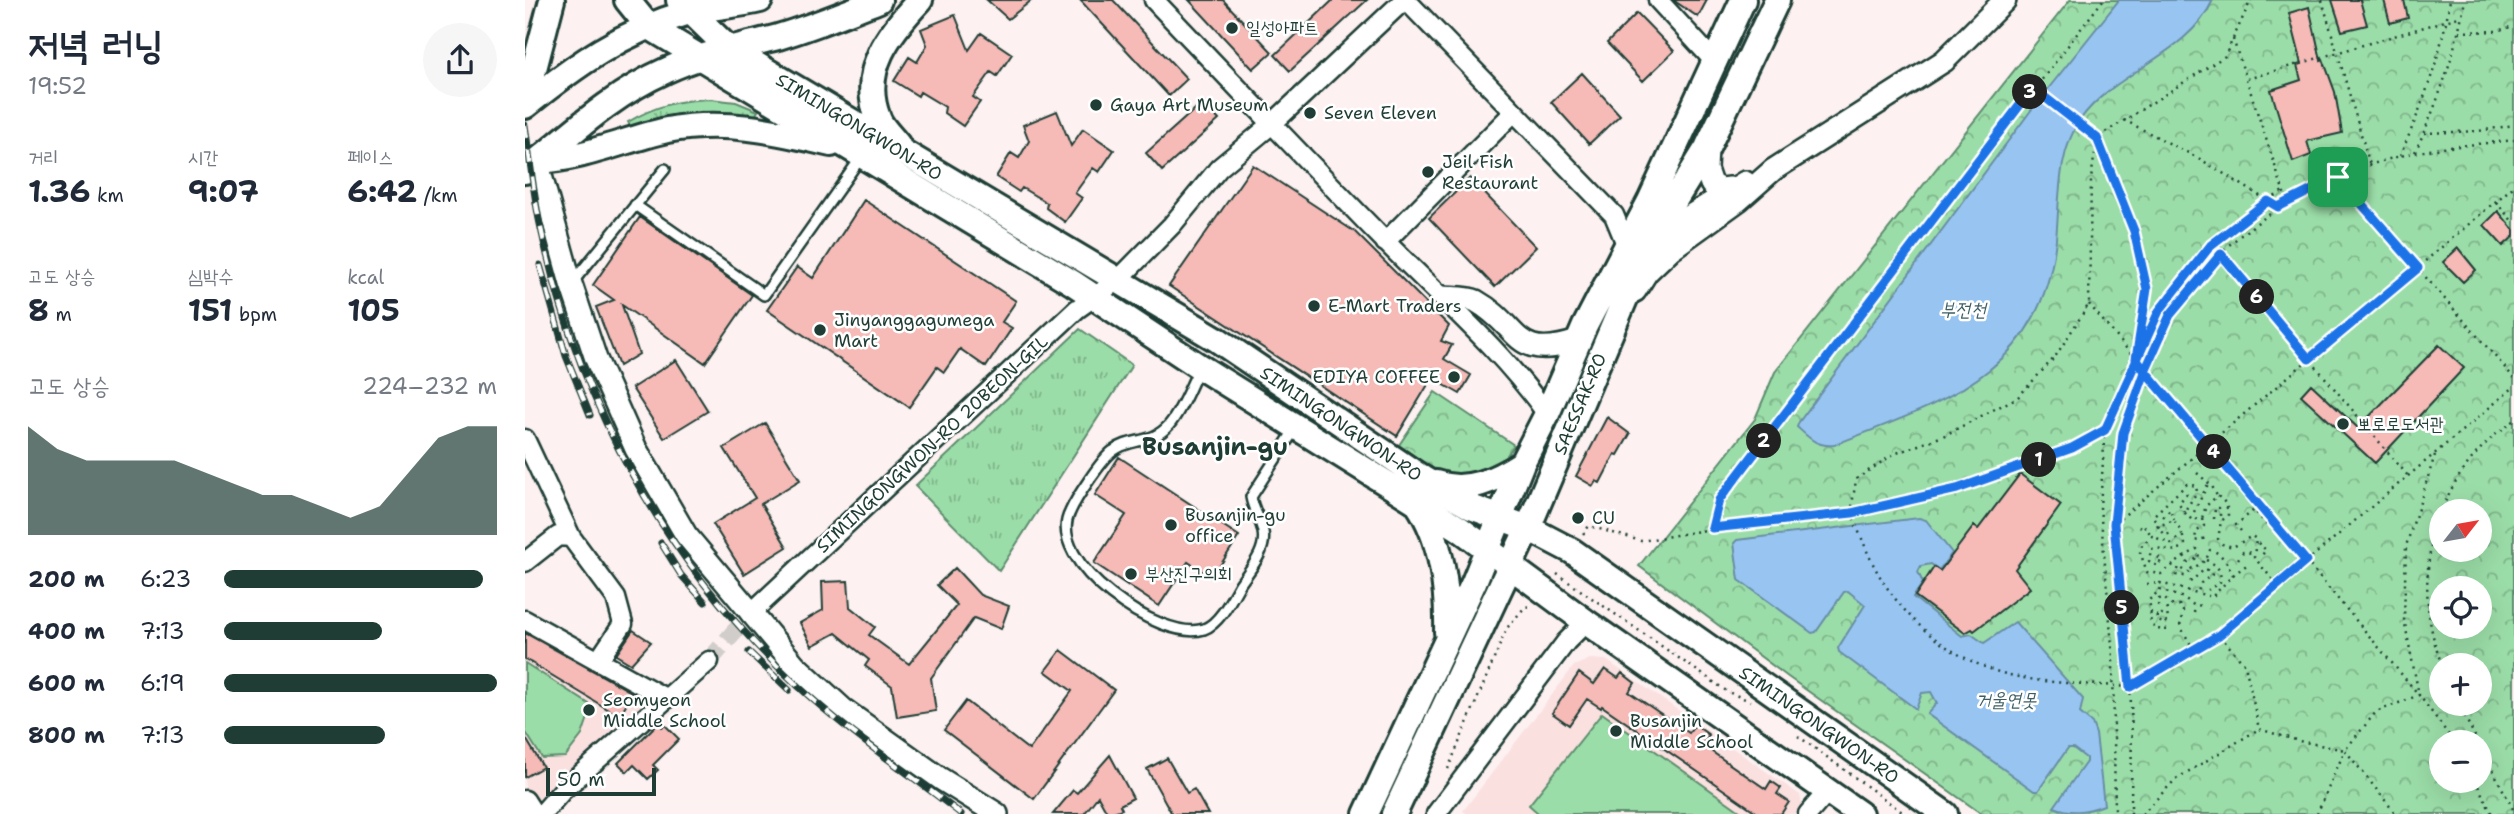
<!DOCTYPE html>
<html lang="ko">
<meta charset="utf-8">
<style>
body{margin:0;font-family:"Shantell Sans","Poor Story",sans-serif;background:#f6f6f7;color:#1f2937;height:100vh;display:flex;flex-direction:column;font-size:26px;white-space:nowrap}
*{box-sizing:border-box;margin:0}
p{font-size:23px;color:#747a83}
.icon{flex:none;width:38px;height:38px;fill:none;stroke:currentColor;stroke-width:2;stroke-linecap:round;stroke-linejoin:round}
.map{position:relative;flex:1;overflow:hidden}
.panel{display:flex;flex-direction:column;background:#fff;width:525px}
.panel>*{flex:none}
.needle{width:46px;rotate:59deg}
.controls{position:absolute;left:1904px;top:499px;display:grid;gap:14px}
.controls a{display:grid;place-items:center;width:63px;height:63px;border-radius:50%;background:#fff;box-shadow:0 7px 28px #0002;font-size:35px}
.scale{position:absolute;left:21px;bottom:18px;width:110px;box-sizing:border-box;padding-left:7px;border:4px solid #1f3d34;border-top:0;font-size:19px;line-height:24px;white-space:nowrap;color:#1f3d34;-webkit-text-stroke:5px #fff;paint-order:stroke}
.pin{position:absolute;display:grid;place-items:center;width:60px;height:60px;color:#fff;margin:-30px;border-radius:14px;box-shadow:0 4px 10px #0006}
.km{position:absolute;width:35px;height:35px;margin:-18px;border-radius:50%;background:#222;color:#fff;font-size:19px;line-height:35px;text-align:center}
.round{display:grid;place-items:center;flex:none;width:74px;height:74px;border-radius:37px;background:#f6f6f7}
.overview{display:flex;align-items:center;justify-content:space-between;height:119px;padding:0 28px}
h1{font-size:38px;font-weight:700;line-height:52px}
.stats{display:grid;grid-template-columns:repeat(3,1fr);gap:10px;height:119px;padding:7px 28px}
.stats div{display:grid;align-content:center}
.stats b{font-size:30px;font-weight:700}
.stats small{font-size:19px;font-weight:400}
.stats p{font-size:19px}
.chart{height:196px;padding:14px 28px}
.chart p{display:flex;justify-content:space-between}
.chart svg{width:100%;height:126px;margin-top:7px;fill:#1f3d34;opacity:.7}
ul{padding:0 28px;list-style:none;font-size:23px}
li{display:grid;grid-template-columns:112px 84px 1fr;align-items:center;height:52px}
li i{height:18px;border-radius:9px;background:#1f3d34}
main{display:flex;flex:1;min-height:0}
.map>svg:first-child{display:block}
</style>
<main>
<section class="panel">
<div class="overview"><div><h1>저녁 러닝</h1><p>19:52</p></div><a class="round"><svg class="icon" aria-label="share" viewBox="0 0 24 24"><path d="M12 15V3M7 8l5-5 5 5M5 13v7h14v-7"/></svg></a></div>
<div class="stats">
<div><p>거리</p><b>1.36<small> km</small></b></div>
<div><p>시간</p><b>9:07</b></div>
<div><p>페이스</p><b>6:42<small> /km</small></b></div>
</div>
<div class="stats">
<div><p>고도 상승</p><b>8<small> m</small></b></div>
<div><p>심박수</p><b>151<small> bpm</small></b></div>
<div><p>kcal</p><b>105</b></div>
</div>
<div class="chart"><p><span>고도 상승</span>224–232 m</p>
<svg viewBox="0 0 160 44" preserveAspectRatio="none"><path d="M0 44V6L10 14L20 18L30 18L40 18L50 18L60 22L70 26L80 30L90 30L100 34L110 38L120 34L130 22L140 10L150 6L160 6V44z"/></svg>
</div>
<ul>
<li><b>200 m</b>6:23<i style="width:95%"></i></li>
<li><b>400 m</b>7:13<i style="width:58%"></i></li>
<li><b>600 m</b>6:19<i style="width:100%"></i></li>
<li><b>800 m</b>7:13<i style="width:59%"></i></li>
</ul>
</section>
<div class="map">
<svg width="1989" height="814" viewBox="0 0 1989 814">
<defs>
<pattern id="grass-tufts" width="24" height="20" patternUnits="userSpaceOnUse" patternTransform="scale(1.75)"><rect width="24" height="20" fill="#9bdda8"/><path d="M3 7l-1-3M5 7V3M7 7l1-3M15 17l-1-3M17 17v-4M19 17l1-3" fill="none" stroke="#7eb48a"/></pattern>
<pattern id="park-crowns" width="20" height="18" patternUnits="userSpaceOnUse" patternTransform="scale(1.75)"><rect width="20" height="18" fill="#9bdda8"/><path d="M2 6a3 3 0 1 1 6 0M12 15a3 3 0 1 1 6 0" fill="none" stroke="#7eb48a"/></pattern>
</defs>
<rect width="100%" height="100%" fill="#fdf1f1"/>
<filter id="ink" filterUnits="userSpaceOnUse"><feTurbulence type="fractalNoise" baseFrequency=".0143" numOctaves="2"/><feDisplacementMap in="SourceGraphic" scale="14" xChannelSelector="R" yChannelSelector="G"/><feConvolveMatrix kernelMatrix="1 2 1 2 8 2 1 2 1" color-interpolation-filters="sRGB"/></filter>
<g filter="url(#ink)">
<!-- built -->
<path fill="#fbe0e0" d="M0 620 142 699 17 814 0 799Z
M1065 659 1081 660 1275 795 1279 814H942L938 811 1049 666Z"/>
<!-- grass -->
<path fill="url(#grass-tufts)" stroke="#5d8d6e" stroke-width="2" d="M185 99 211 102 233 111 229 118 106 128 103 122C130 106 153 100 185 99Z
M555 329 607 365 474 571 390 486Z"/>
<!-- park -->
<path fill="url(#park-crowns)" stroke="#5d8d6e" stroke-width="2" fill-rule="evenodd" d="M1545 0H1989V814H1457L1263 677 1114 566 1230 419 1250 372ZM1916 511H1955V550H1916ZM1916 588H1955V626H1916ZM1916 665H1955V704H1916ZM1916 742H1955V780H1916Z
M910 392 989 445 973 468 927 482 874 445Z"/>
<!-- garden -->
<path fill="#9bdda8" stroke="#5d8d6e" stroke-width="2" d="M0 663 67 706 57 735 40 757 17 758 0 731Z
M1077 713 1219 814H1014L1004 805Z"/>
<!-- water -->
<path fill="#98c4f1" stroke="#688ea5" stroke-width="2" d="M1594 0H1688C1663 56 1589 71 1555 120 1532 154 1535 199 1531 239 1517 374 1418 402 1309 445 1292 447 1284 438 1272 427L1274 422 1507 109Z
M1394 518 1401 520 1427 553 1414 570 1406 564 1396 566 1393 572 1398 583 1388 597 1437 636 1446 634 1459 643 1490 622 1558 699 1555 713 1567 723 1571 734 1579 805C1561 812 1546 814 1529 807L1561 762V758L1548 748H1543L1513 791H1509L1402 714 1412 703 1406 692 1397 693 1391 709 1314 652 1313 648 1340 605 1323 591 1319 592 1291 632 1287 633 1214 580 1209 543 1212 540Z"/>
<!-- building -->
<path fill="#f6bab7" stroke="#1f3d34" stroke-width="2" d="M462 0H507L483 19Z
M555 0H588L662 79 644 96Z
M664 0H698L747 52 728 69Z
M808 0H842L765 71 750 55Z
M1148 0H1182L1173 17Z
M1807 0H1835L1842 25 1817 31Z
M1859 0H1879L1883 18 1865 23Z
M1784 7 1796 60 1798 59 1810 92 1817 133 1782 141 1786 155 1768 162 1746 90 1776 80 1772 65 1777 64 1764 13Z
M1112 13 1149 51 1118 81 1082 43Z
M430 15 444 50 456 33 487 54 472 76 466 72 448 97 455 102 438 126 419 113 420 107 395 92 393 96 369 81 384 57 392 62 402 45 396 29Z
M1057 73 1095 115 1064 144 1026 102Z
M678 102 694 120 637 171 621 153Z
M532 111 546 146 558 129 589 150 574 172 568 168 550 193 557 198 540 222 521 208 522 203 497 188 494 192 471 177 486 153 494 158 504 141 498 125Z
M728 165 830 232 924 326 916 341 927 345 919 359 946 375 935 394 907 378 872 436 644 286Z
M945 178 1011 247 970 287 904 218Z
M339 200 491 301 477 322 487 328 461 367 435 349 419 372 412 367 384 407 242 310 272 267 288 278Z
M1973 211 1989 230V236L1978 246 1959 225Z
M115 217 227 295 180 363 97 305 114 354 94 366 71 307 89 300 68 285Z
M1933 248 1951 270 1938 282 1918 262Z
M1914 345 1939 368 1850 463 1776 395 1786 384 1833 428Z
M151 360 183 411 139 438 107 388Z
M1082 417 1105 434 1093 455 1090 454 1075 483 1071 481 1068 486 1051 476Z
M240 423 275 480 236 504 262 547 219 574 188 524 230 498 199 448Z
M594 457 714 536 687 578 663 562 634 606 569 563 601 515 570 495Z
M1495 474 1536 505 1490 569 1505 588 1449 631 1447 629 1440 633 1390 596 1409 567 1415 571 1449 526 1453 529Z
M430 568 455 595 484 606 476 629 449 618 406 678 411 711 372 717 367 686 340 666 344 660 311 633 287 646 275 623 298 610 297 582 323 581 325 607 350 627 344 635 384 664 432 605 412 585Z
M108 630 126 642 106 664 91 655Z
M0 633 108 693 94 716 0 659Z
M536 650 589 690 509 799 419 730 441 701 504 750 547 691 520 671Z
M1080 669 1093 678 1097 673 1110 683 1104 692 1164 733 1170 725 1184 735 1177 745 1241 789 1246 781 1256 788 1252 794 1264 802 1256 814H1234L1077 706 1076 708 1062 699 1044 725 1027 713 1054 673 1069 684Z
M133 723 137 727 140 725 154 739 128 765 133 770 123 779 109 765 102 772 93 763Z
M0 737 18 767 0 777Z
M585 755 608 798 595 805 597 809 583 814 573 796 559 814H528L548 790 552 793Z
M642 758 662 793 669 789 683 814H647L622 769Z"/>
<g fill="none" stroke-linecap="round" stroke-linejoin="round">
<!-- minor-tunnel -->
<path stroke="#d1cdcb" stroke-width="18" stroke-dasharray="18 9" stroke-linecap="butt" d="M184 661 225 614"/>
<!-- service casing -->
<g stroke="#1f3d34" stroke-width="14">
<path id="service" d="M110 205 239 295 337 156
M47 283 140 169
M674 369C665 386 657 410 644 425 627 445 606 437 588 451 577 459 551 498 545 512 519 562 636 643 679 629 695 623 707 598 715 584 725 569 742 551 738 532 736 520 728 510 726 497L770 429"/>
</g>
<!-- minor casing -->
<g stroke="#1f3d34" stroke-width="23">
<path id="minor" d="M629 0C705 80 781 160 858 239 914 296 976 349 1022 414
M881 0 1089 215 1101 244
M1133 0 1189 61
M860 242 988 113
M0 439 46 537 91 598 98 624 73 661
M0 562 33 536 46 537
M225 614 552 309 593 280 647 225 694 168 747 124 879 0
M0 620 142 699
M0 800 9 814
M17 814 37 791 184 661
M911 814 1041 642 1061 622
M1283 814 1303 791"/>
</g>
<!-- tertiary casing -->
<g stroke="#1f3d34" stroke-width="26">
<path id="tertiary" d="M1182 148 1181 169 1186 184 1195 189 1205 188
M12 161 46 284 71 359 111 449 161 535 270 665 318 709 416 779 472 814
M1123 242 1220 182
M1110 291 1122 272 1146 249 1214 200 1248 170 1419 61 1480 0
M918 297C928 298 943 297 951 301 997 327 987 362 1053 341"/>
</g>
<!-- secondary casing -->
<g stroke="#1f3d34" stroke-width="30">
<path id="secondary" d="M102 0 123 26 548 283 675 367 935 529 1061 622 1335 814
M154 0 202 47 693 340 897 478 946 507 1003 528 1047 551 1420 814
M0 86 9 69 27 0
M0 106C52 64 97 32 161 13 185 6 211 6 235 0
M373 145C366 136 356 127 353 118 334 70 365 32 395 0
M12 161C58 159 98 140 142 130 198 119 252 131 306 144
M0 171C45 135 86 95 140 71 176 54 214 47 253 37 287 27 321 13 354 0
M911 483C941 494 971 480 997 463
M892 503C917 539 923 590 922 632
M841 814 949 582 997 463 1022 414 1060 326 1125 201 1218 0
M869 814 1003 528 1124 242 1182 148 1252 0"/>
</g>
<!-- path -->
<path stroke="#1f3d34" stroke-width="2.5" stroke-dasharray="2 5" stroke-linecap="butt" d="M1797 0 1845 165
M1934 32 1971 31 1989 26
M1708 39 1762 202
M1722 79 1937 16
M1599 120 1675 159 1753 207
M1899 133 1954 131 1989 125
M1890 152C1913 103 1930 54 1940 0
M1875 156C1898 104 1916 56 1925 0
M1813 177 1989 378
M1971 202 1989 223
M1696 254 1883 476
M1564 304 1894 695 1851 712 1820 750 1774 741 1734 729 1720 664 1694 635
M1614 353C1649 279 1690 236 1758 191
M1580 430 1575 507 1588 657 1590 814
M1910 455 1881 546 1879 619 1894 695 1929 742
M1672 473 1687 486 1692 496
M1659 512 1654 503 1663 492
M1669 512 1683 484
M1638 517 1645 509 1649 520
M1677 518 1679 526 1671 532 1670 541 1681 538
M1689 519 1690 508H1694L1696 521
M1590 523 1989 186
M1633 526 1640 535 1648 533
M1614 527 1618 524 1627 536
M1187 529 1194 500 1578 0
M1716 531 1711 525 1729 510 1741 524 1746 520
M1058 534 1064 526 1116 541 1187 529 1327 513 1432 489 1547 448 1580 430 1611 359 1622 289 1609 231 1572 138 1508 88
M1733 543 1741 550 1737 555
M1633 557 1637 560 1632 566 1624 561 1626 549C1640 546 1650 557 1660 544L1657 534
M1659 557 1672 549 1674 557 1671 560 1668 556
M1713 559 1718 552 1728 553
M1681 560C1692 565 1697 570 1695 582L1683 590
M1659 570 1654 567 1651 575 1660 576 1667 569
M1032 574 1203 692 1225 701
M1708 575 1723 564
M1665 582 1680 569 1685 571 1687 575 1676 583 1672 594
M1622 584 1635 583
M1635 590 1659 598 1670 606 1678 605
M1633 606 1634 599 1639 598 1646 605
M1626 613 1624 617 1630 629 1646 630
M1669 613 1670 606
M1632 616V620L1639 624 1643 621 1642 611
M1669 650 1655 626 1658 611 1654 605H1646L1634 617 1626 613 1624 600 1635 590V583L1687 597 1708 575C1703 565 1697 552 1685 550L1681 560 1667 569 1659 557 1636 574 1622 572 1615 552 1617 545 1627 536 1646 544 1657 534 1649 520 1633 526 1628 516 1662 484 1671 486 1672 492 1659 512 1667 520 1677 518 1681 506 1692 496C1700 500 1703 507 1703 516L1696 521 1693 539 1697 544 1708 547 1727 536 1731 539 1729 557 1752 585
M1917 665C1883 578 1908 474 1989 421
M1605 687C1562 683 1520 685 1477 673 1413 654 1361 603 1338 541 1334 532 1328 520 1327 511 1327 500 1330 489 1331 479L1369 454 1418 436 1493 397 1530 357 1564 304 1566 179 1572 138 1700 56 1726 0
M1605 687 1694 635 1989 387
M1933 704 1953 742
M1273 736 1380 814
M1955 745 1989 811
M923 769 982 628 1000 607 1006 606
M1950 780 1967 814
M1606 814C1606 772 1608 729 1605 687 1603 633 1588 578 1589 524 1589 453 1610 378 1644 316 1691 234 1799 171 1889 153 1922 146 1956 144 1989 140
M1617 814 1651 779 1734 729
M1792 814 1820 750 1871 814"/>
<!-- service -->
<use href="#service" stroke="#fff" stroke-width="9"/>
<!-- minor -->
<use href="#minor" stroke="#fff" stroke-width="18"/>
<!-- tertiary -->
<use href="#tertiary" stroke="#fff" stroke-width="21"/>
<!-- secondary -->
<use href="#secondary" stroke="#fff" stroke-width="24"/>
<!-- rail casing -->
<g stroke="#1f3d34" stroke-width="7">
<path id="rail" d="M0 125C5 158 8 192 15 224 53 404 139 562 274 687 324 733 382 772 436 814
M15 265 41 356 65 415
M136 543 156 575 180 602
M224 652 264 690"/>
</g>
<!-- rail -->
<use href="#rail" stroke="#fff" stroke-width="4.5" stroke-dasharray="13" stroke-linecap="butt"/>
</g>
</g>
<g fill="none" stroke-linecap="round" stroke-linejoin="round" filter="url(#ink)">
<!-- route casing -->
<g stroke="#fff" stroke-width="14">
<path id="route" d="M1813 177 1753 207 1743 201 1686 245 1634 311 1580 430 1547 448 1432 489 1327 513 1187 528 1194 500 1508 88 1572 138 1609 231 1622 289 1611 359 1620 371 1781 561 1694 635 1605 687 1589 524 1598 433 1619 375 1620 371 1645 315 1696 254 1784 359 1893 268 1813 177"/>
</g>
<!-- route -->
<use href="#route" stroke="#1a73e8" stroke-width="9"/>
</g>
<!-- markers -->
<g fill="#1f3d34" stroke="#fff" stroke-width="2.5">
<circle cx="707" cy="28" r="7"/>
<circle cx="571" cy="105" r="7"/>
<circle cx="785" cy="113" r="7"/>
<circle cx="903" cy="172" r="7"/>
<circle cx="789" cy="306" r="7"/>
<circle cx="295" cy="330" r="7"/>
<circle cx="929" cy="377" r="7"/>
<circle cx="1818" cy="424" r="7"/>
<circle cx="1053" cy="518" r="7"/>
<circle cx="646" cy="525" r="7"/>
<circle cx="606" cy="574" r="7"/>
<circle cx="64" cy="710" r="7"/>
<circle cx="1091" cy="731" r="7"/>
</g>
<g text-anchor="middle" stroke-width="5" stroke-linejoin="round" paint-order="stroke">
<!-- poi labels -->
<g font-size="18" fill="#1f3d34" stroke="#fff" text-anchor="start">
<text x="721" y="34">일성아파트</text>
<text x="585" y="111">Gaya Art Museum</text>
<text x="799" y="119">Seven Eleven</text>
<text x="917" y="168">Jeil Fish<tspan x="917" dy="21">Restaurant</tspan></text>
<text x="803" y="312">E-Mart Traders</text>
<text x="309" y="326">Jinyanggagumega<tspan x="309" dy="21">Mart</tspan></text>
<text x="915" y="383" text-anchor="end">EDIYA COFFEE</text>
<text x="1832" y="430">뽀로로도서관</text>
<text x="660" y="521">Busanjin-gu<tspan x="660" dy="21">office</tspan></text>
<text x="1067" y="524">CU</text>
<text x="620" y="580">부산진구의회</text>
<text x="78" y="706">Seomyeon<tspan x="78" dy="21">Middle School</tspan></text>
<text x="1105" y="727">Busanjin<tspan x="1105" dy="21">Middle School</tspan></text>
</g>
<!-- street labels -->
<g font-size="18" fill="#1f3d34" stroke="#fff">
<text transform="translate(334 127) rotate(31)" y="6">SIMINGONGWON-RO</text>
<text transform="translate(1055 404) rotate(-67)" y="6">SAESSAK-RO</text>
<text transform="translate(816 424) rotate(34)" y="6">SIMINGONGWON-RO</text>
<text transform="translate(407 444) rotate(-43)" y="6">SIMINGONGWON-RO 20BEON-GIL</text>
<text transform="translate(1294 725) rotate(35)" y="6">SIMINGONGWON-RO</text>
</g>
<!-- water labels -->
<g font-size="19" font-style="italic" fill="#3d5f63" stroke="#fff">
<text x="1438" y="316">부전천</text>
<text x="1481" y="706">거울연못</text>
</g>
<!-- district labels -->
<g font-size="24" font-weight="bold" fill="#1f3d34" stroke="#fff">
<text x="690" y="455">Busanjin-gu</text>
</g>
</g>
</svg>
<div class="controls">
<a><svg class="needle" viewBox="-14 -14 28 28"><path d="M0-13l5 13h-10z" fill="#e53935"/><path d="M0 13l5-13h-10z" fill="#747a83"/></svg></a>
<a><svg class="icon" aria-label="locate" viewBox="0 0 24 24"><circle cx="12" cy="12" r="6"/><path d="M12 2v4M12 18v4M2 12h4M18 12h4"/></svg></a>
<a>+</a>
<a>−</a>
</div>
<div class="scale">50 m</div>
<div class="pin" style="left:1813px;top:177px;background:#1e9e55"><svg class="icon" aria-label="arrive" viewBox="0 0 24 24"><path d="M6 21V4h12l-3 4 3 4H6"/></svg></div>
<b class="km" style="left:1514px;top:460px">1</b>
<b class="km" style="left:1239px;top:441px">2</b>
<b class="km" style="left:1505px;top:92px">3</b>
<b class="km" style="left:1689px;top:452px">4</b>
<b class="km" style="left:1597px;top:608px">5</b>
<b class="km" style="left:1732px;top:297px">6</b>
</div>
</main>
